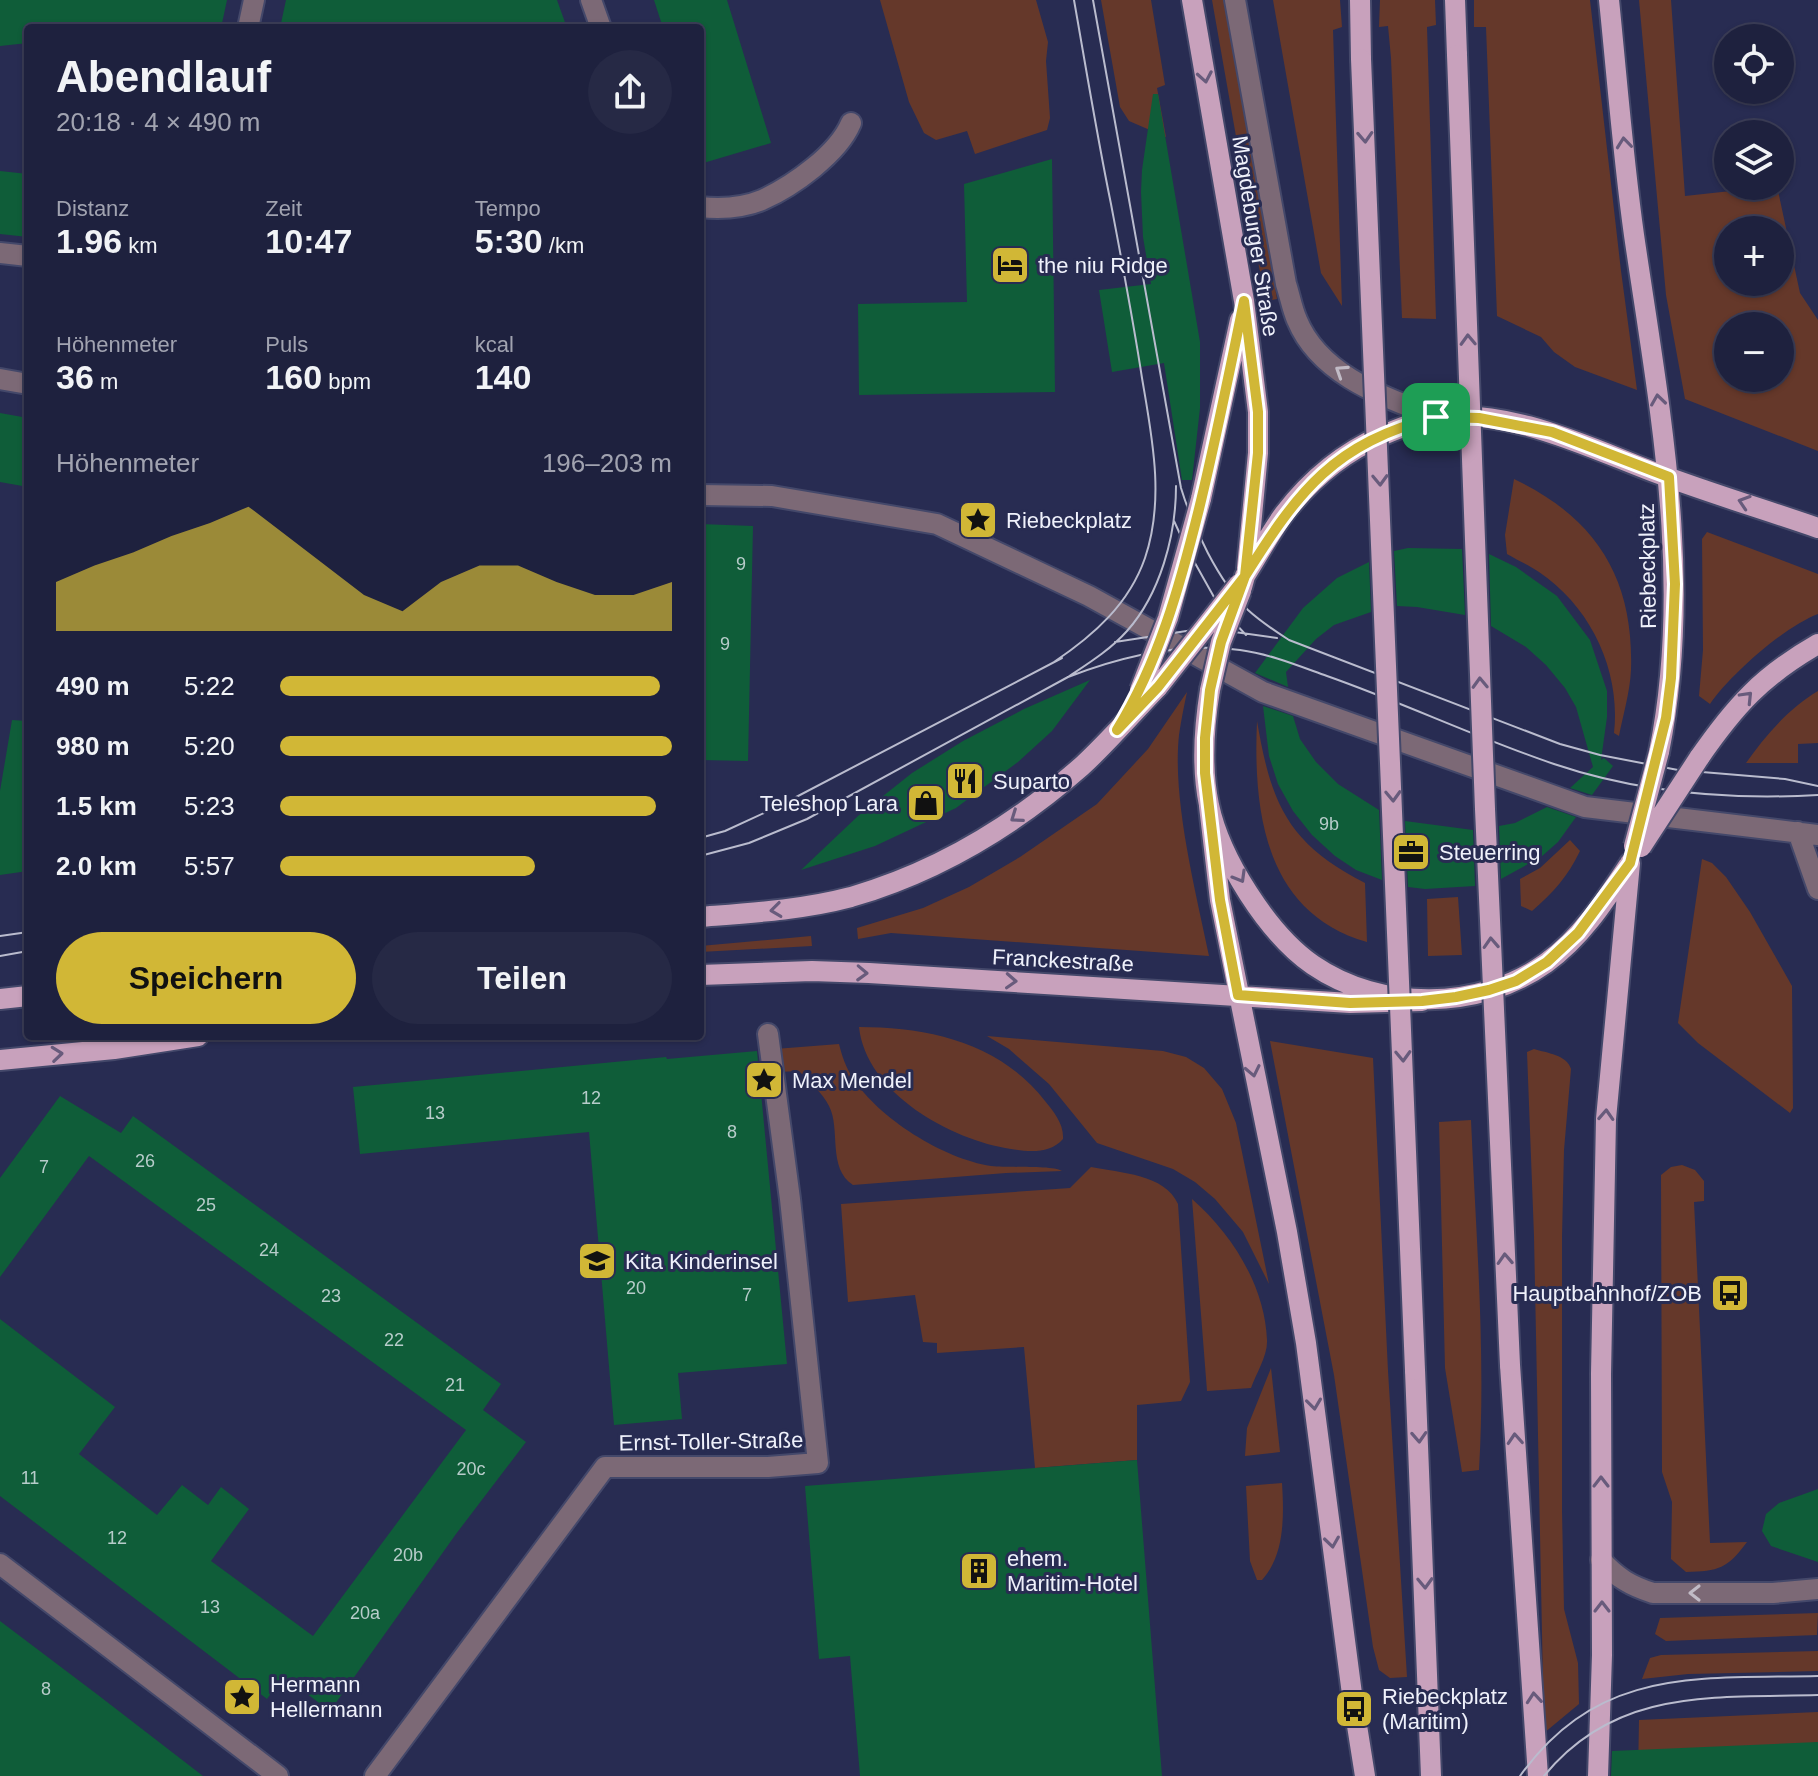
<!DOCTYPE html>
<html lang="de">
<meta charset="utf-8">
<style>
body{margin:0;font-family:Arial,sans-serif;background:#262945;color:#f1f3f6;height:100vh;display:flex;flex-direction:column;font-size:30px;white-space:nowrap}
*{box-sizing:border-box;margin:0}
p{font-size:26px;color:#a1a3b0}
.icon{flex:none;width:44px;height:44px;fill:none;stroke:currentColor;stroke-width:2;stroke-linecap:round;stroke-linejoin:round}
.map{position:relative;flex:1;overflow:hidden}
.details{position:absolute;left:24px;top:24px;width:680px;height:1016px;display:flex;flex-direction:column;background:#1e213e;border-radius:8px;box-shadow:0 2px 6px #0004,0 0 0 2px #3c3e58}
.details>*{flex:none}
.tools{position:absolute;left:1714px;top:24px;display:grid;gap:16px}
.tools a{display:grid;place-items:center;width:80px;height:80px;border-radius:50%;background:#1e213e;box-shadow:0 2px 6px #0004,0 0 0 2px #3c3e58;font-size:40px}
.pin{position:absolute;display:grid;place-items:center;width:68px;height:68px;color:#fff;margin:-34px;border-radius:16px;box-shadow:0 4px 12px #0006}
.round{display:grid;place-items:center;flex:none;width:84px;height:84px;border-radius:42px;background:#262945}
.summary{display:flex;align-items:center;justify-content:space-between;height:136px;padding:0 32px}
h1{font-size:44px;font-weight:600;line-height:60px}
.stats{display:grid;grid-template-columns:repeat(3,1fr);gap:12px;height:136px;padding:8px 32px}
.stats div{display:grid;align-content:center}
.stats b{font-size:34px;font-weight:600}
.stats small{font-size:22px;font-weight:400}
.stats p{font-size:22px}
.chart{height:224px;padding:16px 32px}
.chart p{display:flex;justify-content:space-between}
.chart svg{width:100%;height:144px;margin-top:8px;fill:#d1b736;opacity:.7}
.cta{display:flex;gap:16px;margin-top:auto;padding:16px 32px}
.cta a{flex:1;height:92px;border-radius:48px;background:#d1b736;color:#111;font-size:32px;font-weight:600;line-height:92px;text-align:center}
.cta a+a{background:#262945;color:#f1f3f6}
ul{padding:0 32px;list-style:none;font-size:26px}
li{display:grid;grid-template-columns:128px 96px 1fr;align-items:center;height:60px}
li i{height:20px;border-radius:10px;background:#d1b736}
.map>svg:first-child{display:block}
</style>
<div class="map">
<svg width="1818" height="1776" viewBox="0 0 1818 1776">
<rect width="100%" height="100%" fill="#282c52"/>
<!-- green -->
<path fill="#65382a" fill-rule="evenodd" d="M880 0H1036L1048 42 1046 61 1050 118 1047 130 975 154 967 131 936 140 924 133 909 102Z
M1101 0H1151L1165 85 1157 88 1166 137 1129 121 1120 107Z
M1212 0H1225L1277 299 1265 301Z
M1273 0H1340L1342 27 1333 30 1342 306 1321 273Z
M1380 0H1435L1436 25 1427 27 1436 319 1402 318 1391 58 1388 26 1379 27Z
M1474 0H1590L1621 271 1637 390 1575 367 1554 352 1541 337 1497 316 1486 27H1474Z
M1639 0H1671L1685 196 1777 186 1800 293 1818 320V451L1685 399 1666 295ZM1728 230H1780V282H1728ZM1728 326H1780V378H1728Z
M1514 479C1596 518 1634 578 1631 670 1630 692 1623 715 1619 736L1614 733C1621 671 1591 607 1539 572 1529 565 1517 560 1507 554L1505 535Z
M1707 532 1818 574V614C1784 627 1731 674 1710 704L1699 696 1703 650 1702 539Z
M1818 691V743L1798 744V763H1746C1765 736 1789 708 1818 691Z
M1187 692C1184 706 1181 721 1179 735 1172 800 1196 892 1209 956L891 933 858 939 857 928 923 908 969 887 1020 857 1097 804 1148 749Z
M1257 721C1271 803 1287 843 1365 883L1367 942C1265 913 1253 812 1257 721Z
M1570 840 1580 851C1568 876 1553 893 1532 911L1521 906 1520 879 1540 868Z
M1702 859 1712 863 1726 877 1750 912 1792 986 1793 1108 1790 1113 1698 1043 1678 1023Z
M1458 897 1462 955 1428 956 1427 899Z
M811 936 812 946 700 952V946Z
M859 1027C929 1027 1000 1043 1045 1101 1054 1112 1064 1124 1063 1139 1050 1154 1029 1152 1011 1149 951 1140 866 1093 859 1027Z
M987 1036 1163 1051 1186 1057 1204 1068 1222 1089 1236 1123 1269 1284 1243 1232 1215 1199 1195 1182 1173 1169 1097 1143 1049 1084 1009 1049Z
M1270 1041 1373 1058 1388 1371 1407 1677 1390 1678 1379 1670 1373 1647 1334 1375Z
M839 1044C842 1056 846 1068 853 1078 878 1118 944 1159 991 1166 1009 1168 1051 1165 1062 1171L1006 1173 853 1185C827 1168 841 1129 829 1106 823 1093 808 1081 799 1071L778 1072 775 1049Z
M1534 1049C1547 1053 1567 1055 1571 1069L1564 1150 1562 1237V1511L1564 1609 1578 1663 1579 1704 1544 1733 1534 1236 1527 1052Z
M1471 1120C1476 1237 1486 1353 1479 1470L1462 1472 1445 1368 1439 1122Z
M1682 1165 1695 1170 1704 1181V1201L1694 1202 1710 1543 1747 1542C1727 1569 1719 1571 1686 1572L1671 1559 1672 1502 1662 1472 1661 1175 1671 1167Z
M1091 1167C1120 1173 1165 1174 1178 1204L1190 1382 1181 1401 1137 1405V1460L1035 1468 1024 1347 937 1353V1343L923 1342 915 1295 848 1302 841 1204 1070 1188Z
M1192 1199C1232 1234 1265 1286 1267 1340 1268 1355 1256 1374 1251 1388L1207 1391Z
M1271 1368 1280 1452 1245 1456 1247 1428Z
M1282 1483C1284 1515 1285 1555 1262 1580H1257L1250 1561 1246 1486Z
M1818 1613 1817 1635 1666 1641 1655 1634 1660 1618Z
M1818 1651V1671L1688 1674 1642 1679 1650 1658 1661 1655Z
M1818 1712V1742L1638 1776 1639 1720Z"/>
<!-- building -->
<path fill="#0f5d39" d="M0 0H227L221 28H28V43L0 46Z
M286 0H557L567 28H280Z
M654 0H727L771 143 700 164V28H663Z
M1153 94H1158L1200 342V408L1192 480H1182L1164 363 1112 372 1099 290 1151 284 1143 237 1141 192 1142 170Z
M1052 159 1055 392 859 395 858 304 967 302 964 184Z
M0 171 28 174V237L0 234Z
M0 413 28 418V487L0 482Z
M700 524 753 526 748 761 700 760Z
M1408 548 1462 549 1465 615 1417 607 1397 606 1394 551Z
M1489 554 1516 567 1557 596 1590 640 1607 691V717L1601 760 1604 758 1613 766 1592 795 1570 788 1593 767 1576 707 1565 688 1546 665 1526 647 1491 626Z
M1369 562 1371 612 1334 625 1316 639 1286 672 1288 687 1255 673 1303 608 1337 578Z
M1090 680 1052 731 1018 762 956 808 875 846 801 870 858 816 912 773 963 741 1024 709Z
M1263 706 1293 716 1300 739 1316 762 1338 784 1379 810 1382 880 1356 870 1335 856 1312 835 1293 811 1278 784 1269 756Z
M12 720 28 721V871L0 875V791Z
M1547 807 1576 817 1558 842 1541 857 1501 879 1499 826 1515 823Z
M1405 821 1473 830 1475 886 1425 889 1408 887Z
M757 1051 787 1364 678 1373 682 1419 614 1425 589 1132 360 1154 353 1087 666 1057 667 1059Z
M60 1096 121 1133 133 1116 501 1384 483 1410 526 1442 456 1534 330 1711 283 1676 267 1699 0 1496V1319L115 1407 79 1454 157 1515 182 1485 208 1505 221 1487 249 1509 211 1561 313 1636 466 1430 89 1156 0 1277V1178Z
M1137 1460 1162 1776H860L850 1656 819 1659 805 1486Z
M1818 1489V1562L1771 1546 1762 1531 1766 1514 1779 1503Z
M0 1621 98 1695 203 1776H0Z
M1818 1742V1776H1611L1612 1751Z"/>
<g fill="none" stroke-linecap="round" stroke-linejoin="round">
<!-- minor casing -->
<g stroke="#44486a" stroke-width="24">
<path id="minor" d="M591 0 601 28
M1235 0 1286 284C1290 296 1292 309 1297 320 1320 376 1385 397 1436 417
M248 28 254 0
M700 207C721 209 743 208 762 200 793 186 838 154 851 123
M0 253 28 256
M0 379 28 384
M700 495 772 496 937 524 1089 596 1263 692 1585 807 1818 835
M1798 832 1818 889
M1601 1560C1617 1578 1631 1586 1653 1593H1773L1818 1589
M0 1564 278 1776
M375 1776 605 1467H768L818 1463 790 1199 768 1034"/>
</g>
<!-- major casing -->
<g stroke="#44486a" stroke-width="24">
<path id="major" d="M1192 0 1244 301 1258 412V453L1247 568
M1360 0 1361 59
M1455 0 1457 55
M1609 0C1617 78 1623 157 1634 235 1659 406 1694 580 1659 752
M1201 499 1240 320
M1242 587 1245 576C1258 556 1270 533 1284 514 1310 480 1344 452 1383 435 1400 428 1417 421 1435 418 1506 407 1586 446 1651 471 1706 492 1763 509 1818 528
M1210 690C1204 727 1201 767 1209 805 1220 858 1268 934 1313 965 1380 1011 1479 1011 1546 963 1581 938 1605 901 1628 866
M1699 758C1735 706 1762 676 1818 644
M1209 806 1220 900 1287 1232 1306 1343 1352 1694 1365 1776
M700 917C750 913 802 910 851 897 937 872 1015 825 1082 766 1109 741 1133 713 1158 687
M700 975 812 971 869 973 1350 1003 1422 1001
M0 999 28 996
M0 1060 114 1049 198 1036
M1510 1365 1538 1776
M1415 1370 1431 1776
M1598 1776 1602 1655 1601 1374 1606 1119 1630 863"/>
</g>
<!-- minor -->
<use href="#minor" stroke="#7c6976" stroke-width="20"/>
<!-- major -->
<use href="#major" stroke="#c8a1bc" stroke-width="20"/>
<!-- tram -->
<path stroke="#babcce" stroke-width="2" d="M1093 0 1181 488C1193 527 1218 581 1248 610 1261 622 1275 631 1289 640L1560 744 1600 755 1678 770 1785 779 1818 786
M1174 521 1186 547 1219 606 1246 635
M1115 642 1206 628 1277 638
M1054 662C1094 635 1129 604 1145 558 1165 499 1152 437 1142 378 1133 319 1122 262 1111 204 1097 136 1086 68 1074 0
M1068 677C1122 656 1182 642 1240 650 1270 654 1299 666 1327 676 1404 703 1477 738 1554 764 1637 792 1730 800 1818 795
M700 838 725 831 777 807 1062 658
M700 856 749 843 807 819 1068 677C1089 663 1110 650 1127 631 1160 594 1176 536 1176 486
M0 936 28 932
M0 956 28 951
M1520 1776C1599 1666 1698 1679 1818 1676
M1544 1776C1616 1687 1715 1698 1818 1695"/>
<!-- major-bridge casing -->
<g stroke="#44486a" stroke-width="24" stroke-linecap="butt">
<path id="major-bridge" d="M1457 55 1485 809 1510 1365
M1361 59 1415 1370
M1158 687 1239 584
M1140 690 1168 618 1201 499
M1210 690 1221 642 1241 591
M1634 846 1659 752
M1641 847 1699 758"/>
</g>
<!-- major-bridge -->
<use href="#major-bridge" stroke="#c8a1bc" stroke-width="20"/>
</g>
<!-- one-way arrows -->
<defs><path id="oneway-chevron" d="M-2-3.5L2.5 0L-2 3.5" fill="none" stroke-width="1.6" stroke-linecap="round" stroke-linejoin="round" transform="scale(2)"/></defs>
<g stroke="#685b7c">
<use href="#oneway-chevron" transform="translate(1205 77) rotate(80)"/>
<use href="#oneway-chevron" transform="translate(1365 137) rotate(87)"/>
<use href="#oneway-chevron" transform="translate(1624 143) rotate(-96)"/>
<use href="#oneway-chevron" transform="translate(1468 340) rotate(-92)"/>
<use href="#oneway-chevron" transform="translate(1658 400) rotate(-98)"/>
<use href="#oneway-chevron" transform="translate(1380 480) rotate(88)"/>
<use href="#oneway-chevron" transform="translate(1744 502) rotate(-162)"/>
<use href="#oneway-chevron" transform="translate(1480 683) rotate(-92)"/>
<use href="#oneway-chevron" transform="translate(1747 697) rotate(-46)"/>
<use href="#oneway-chevron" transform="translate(1393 796) rotate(88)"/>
<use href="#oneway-chevron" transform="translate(1016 817) rotate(145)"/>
<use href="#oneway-chevron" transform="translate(1240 877) rotate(60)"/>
<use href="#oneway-chevron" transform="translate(776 910) rotate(173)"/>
<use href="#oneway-chevron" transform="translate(1491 943) rotate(-93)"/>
<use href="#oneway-chevron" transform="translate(862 973) rotate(2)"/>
<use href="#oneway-chevron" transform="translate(1011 981) rotate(3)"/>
<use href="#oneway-chevron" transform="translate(57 1054) rotate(-6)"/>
<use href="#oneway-chevron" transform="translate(1403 1056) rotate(88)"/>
<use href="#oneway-chevron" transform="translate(1253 1071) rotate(78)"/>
<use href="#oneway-chevron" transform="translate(1606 1115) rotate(-87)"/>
<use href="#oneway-chevron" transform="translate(1505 1259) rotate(-93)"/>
<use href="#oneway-chevron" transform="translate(1314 1404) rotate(83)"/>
<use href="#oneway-chevron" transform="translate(1419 1437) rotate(87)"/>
<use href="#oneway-chevron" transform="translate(1515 1439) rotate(-94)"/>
<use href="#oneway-chevron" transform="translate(1601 1482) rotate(-90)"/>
<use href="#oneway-chevron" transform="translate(1332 1542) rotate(82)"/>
<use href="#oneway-chevron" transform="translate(1425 1583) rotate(88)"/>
<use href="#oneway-chevron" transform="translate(1602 1607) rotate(-90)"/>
<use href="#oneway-chevron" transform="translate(1534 1698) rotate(-95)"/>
</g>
<g stroke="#c1bbc6">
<use href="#oneway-chevron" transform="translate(1341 371) rotate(-147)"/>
<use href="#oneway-chevron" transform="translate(1695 1593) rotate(180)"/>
</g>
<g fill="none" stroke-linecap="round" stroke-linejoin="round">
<!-- route casing -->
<g stroke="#fff" stroke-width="16">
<path id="route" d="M1436 417C1334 443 1299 490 1245 576L1258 453V412L1244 301C1230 370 1216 439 1199 509 1180 585 1159 662 1117 730L1158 687 1245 576 1221 642 1210 690 1205 738V773L1220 900 1238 995 1350 1003 1422 1001 1456 997 1489 990 1516 981 1547 962 1578 933 1630 863 1666 718 1671 678 1675 584 1669 477 1552 432 1479 418 1436 417"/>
</g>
<!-- route -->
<use href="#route" stroke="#d1b736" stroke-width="10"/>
</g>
<!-- icons -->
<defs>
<g id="hotel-square" transform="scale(2)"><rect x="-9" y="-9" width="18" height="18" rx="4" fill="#d1b736" stroke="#282c52"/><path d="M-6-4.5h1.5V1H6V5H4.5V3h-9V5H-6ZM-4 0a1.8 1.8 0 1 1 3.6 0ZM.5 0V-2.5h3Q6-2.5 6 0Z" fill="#111"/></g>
<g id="sight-square" transform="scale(2)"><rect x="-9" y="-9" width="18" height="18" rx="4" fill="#d1b736" stroke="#282c52"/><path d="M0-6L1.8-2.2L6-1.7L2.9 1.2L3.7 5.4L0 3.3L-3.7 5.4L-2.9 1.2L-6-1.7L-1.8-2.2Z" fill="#111"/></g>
<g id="restaurant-square" transform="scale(2)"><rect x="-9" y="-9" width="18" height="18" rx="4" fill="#d1b736" stroke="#282c52"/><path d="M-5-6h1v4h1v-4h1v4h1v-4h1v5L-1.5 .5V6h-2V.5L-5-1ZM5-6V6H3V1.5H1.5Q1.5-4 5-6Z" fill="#111"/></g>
<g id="shop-square" transform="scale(2)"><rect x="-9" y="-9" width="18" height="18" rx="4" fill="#d1b736" stroke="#282c52"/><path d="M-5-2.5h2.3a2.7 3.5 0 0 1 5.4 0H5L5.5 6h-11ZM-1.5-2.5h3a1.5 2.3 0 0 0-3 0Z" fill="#111"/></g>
<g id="office-square" transform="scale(2)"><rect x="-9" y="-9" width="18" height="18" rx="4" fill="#d1b736" stroke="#282c52"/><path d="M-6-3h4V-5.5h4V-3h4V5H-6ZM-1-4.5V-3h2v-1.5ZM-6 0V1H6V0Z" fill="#111"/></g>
<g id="school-square" transform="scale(2)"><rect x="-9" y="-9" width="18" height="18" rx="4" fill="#d1b736" stroke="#282c52"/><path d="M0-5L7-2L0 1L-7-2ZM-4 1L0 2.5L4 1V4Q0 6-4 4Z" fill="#111"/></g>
<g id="bus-square" transform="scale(2)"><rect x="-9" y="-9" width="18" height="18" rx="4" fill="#d1b736" stroke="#282c52"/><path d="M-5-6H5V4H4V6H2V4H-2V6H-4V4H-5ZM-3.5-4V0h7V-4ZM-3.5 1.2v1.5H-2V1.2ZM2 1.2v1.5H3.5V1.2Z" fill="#111"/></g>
<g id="building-square" transform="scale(2)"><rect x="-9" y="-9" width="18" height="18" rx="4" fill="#d1b736" stroke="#282c52"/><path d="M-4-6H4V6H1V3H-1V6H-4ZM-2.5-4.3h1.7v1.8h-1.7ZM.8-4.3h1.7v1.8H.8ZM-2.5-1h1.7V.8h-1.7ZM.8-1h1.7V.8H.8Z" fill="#111"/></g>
</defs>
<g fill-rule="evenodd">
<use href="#hotel-square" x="1010" y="265"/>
<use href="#sight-square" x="978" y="520"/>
<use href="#restaurant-square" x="965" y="781"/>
<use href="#shop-square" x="926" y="803"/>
<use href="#office-square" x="1411" y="852"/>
<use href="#sight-square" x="764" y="1080"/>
<use href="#school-square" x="597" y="1261"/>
<use href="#bus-square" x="1730" y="1293"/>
<use href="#building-square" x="979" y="1571"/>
<use href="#sight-square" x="242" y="1697"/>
<use href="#bus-square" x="1354" y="1709"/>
</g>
<g text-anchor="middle" stroke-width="6" stroke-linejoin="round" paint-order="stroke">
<!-- number labels -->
<g font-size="18" fill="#b7ccca">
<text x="741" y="570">9</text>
<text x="725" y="650">9</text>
<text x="1329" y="830">9b</text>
<text x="591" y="1104">12</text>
<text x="435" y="1119">13</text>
<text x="732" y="1138">8</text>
<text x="145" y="1167">26</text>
<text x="44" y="1173">7</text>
<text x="206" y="1211">25</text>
<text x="269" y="1256">24</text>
<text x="636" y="1294">20</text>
<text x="747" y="1301">7</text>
<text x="331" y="1302">23</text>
<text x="394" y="1346">22</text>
<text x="455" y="1391">21</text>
<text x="471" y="1475">20c</text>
<text x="30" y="1484">11</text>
<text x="117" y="1544">12</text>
<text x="408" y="1561">20b</text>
<text x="210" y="1613">13</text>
<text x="365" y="1619">20a</text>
<text x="46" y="1695">8</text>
</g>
<!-- street labels -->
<g font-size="22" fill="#eff1fb" stroke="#282c52">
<text transform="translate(1256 236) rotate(81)" y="8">Magdeburger Straße</text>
<text transform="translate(1647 566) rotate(-91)" y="8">Riebeckplatz</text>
<text transform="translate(1063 960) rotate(3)" y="8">Franckestraße</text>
<text transform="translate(711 1441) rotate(-1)" y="8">Ernst-Toller-Straße</text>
</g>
<!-- poi labels -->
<g font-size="22" fill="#eff1fb" stroke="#282c52" text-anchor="start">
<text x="1038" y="273">the niu Ridge</text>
<text x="1006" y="528">Riebeckplatz</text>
<text x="993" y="789">Suparto</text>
<text x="898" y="811" text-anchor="end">Teleshop Lara</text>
<text x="1439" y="860">Steuerring</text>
<text x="792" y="1088">Max Mendel</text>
<text x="625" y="1269">Kita Kinderinsel</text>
<text x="1702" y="1301" text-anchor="end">Hauptbahnhof/ZOB</text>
<text x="1007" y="1566">ehem.<tspan x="1007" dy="25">Maritim-Hotel</tspan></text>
<text x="270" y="1692">Hermann<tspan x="270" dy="25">Hellermann</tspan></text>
<text x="1382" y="1704">Riebeckplatz<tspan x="1382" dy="25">(Maritim)</tspan></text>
</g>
</g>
</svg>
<div class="tools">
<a><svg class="icon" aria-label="locate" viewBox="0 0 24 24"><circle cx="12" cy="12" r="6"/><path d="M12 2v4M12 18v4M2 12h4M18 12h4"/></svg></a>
<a><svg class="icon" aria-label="layers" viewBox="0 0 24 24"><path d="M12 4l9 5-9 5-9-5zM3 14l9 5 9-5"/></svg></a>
<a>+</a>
<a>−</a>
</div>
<div class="pin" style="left:1436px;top:417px;background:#1e9e55"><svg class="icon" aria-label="arrive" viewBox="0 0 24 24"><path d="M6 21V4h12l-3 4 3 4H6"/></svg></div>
<section class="details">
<div class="summary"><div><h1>Abendlauf</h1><p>20:18 · 4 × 490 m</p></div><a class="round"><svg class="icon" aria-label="share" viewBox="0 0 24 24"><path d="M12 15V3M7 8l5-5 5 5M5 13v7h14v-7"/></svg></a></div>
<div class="stats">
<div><p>Distanz</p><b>1.96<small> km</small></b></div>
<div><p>Zeit</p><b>10:47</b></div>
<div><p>Tempo</p><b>5:30<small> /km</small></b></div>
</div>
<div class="stats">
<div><p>Höhenmeter</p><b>36<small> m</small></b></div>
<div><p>Puls</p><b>160<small> bpm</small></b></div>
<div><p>kcal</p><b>140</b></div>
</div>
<div class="chart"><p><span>Höhenmeter</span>196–203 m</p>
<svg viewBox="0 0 160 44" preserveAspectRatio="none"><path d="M0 44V29L10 24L20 20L30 15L40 11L50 6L60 15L70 24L80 33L90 38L100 29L110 24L120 24L130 29L140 33L150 33L160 29V44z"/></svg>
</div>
<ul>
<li><b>490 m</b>5:22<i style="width:97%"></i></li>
<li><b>980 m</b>5:20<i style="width:100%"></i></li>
<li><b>1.5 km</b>5:23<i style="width:96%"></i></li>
<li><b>2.0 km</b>5:57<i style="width:65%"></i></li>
</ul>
<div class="cta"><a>Speichern</a><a>Teilen</a></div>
</section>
</div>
